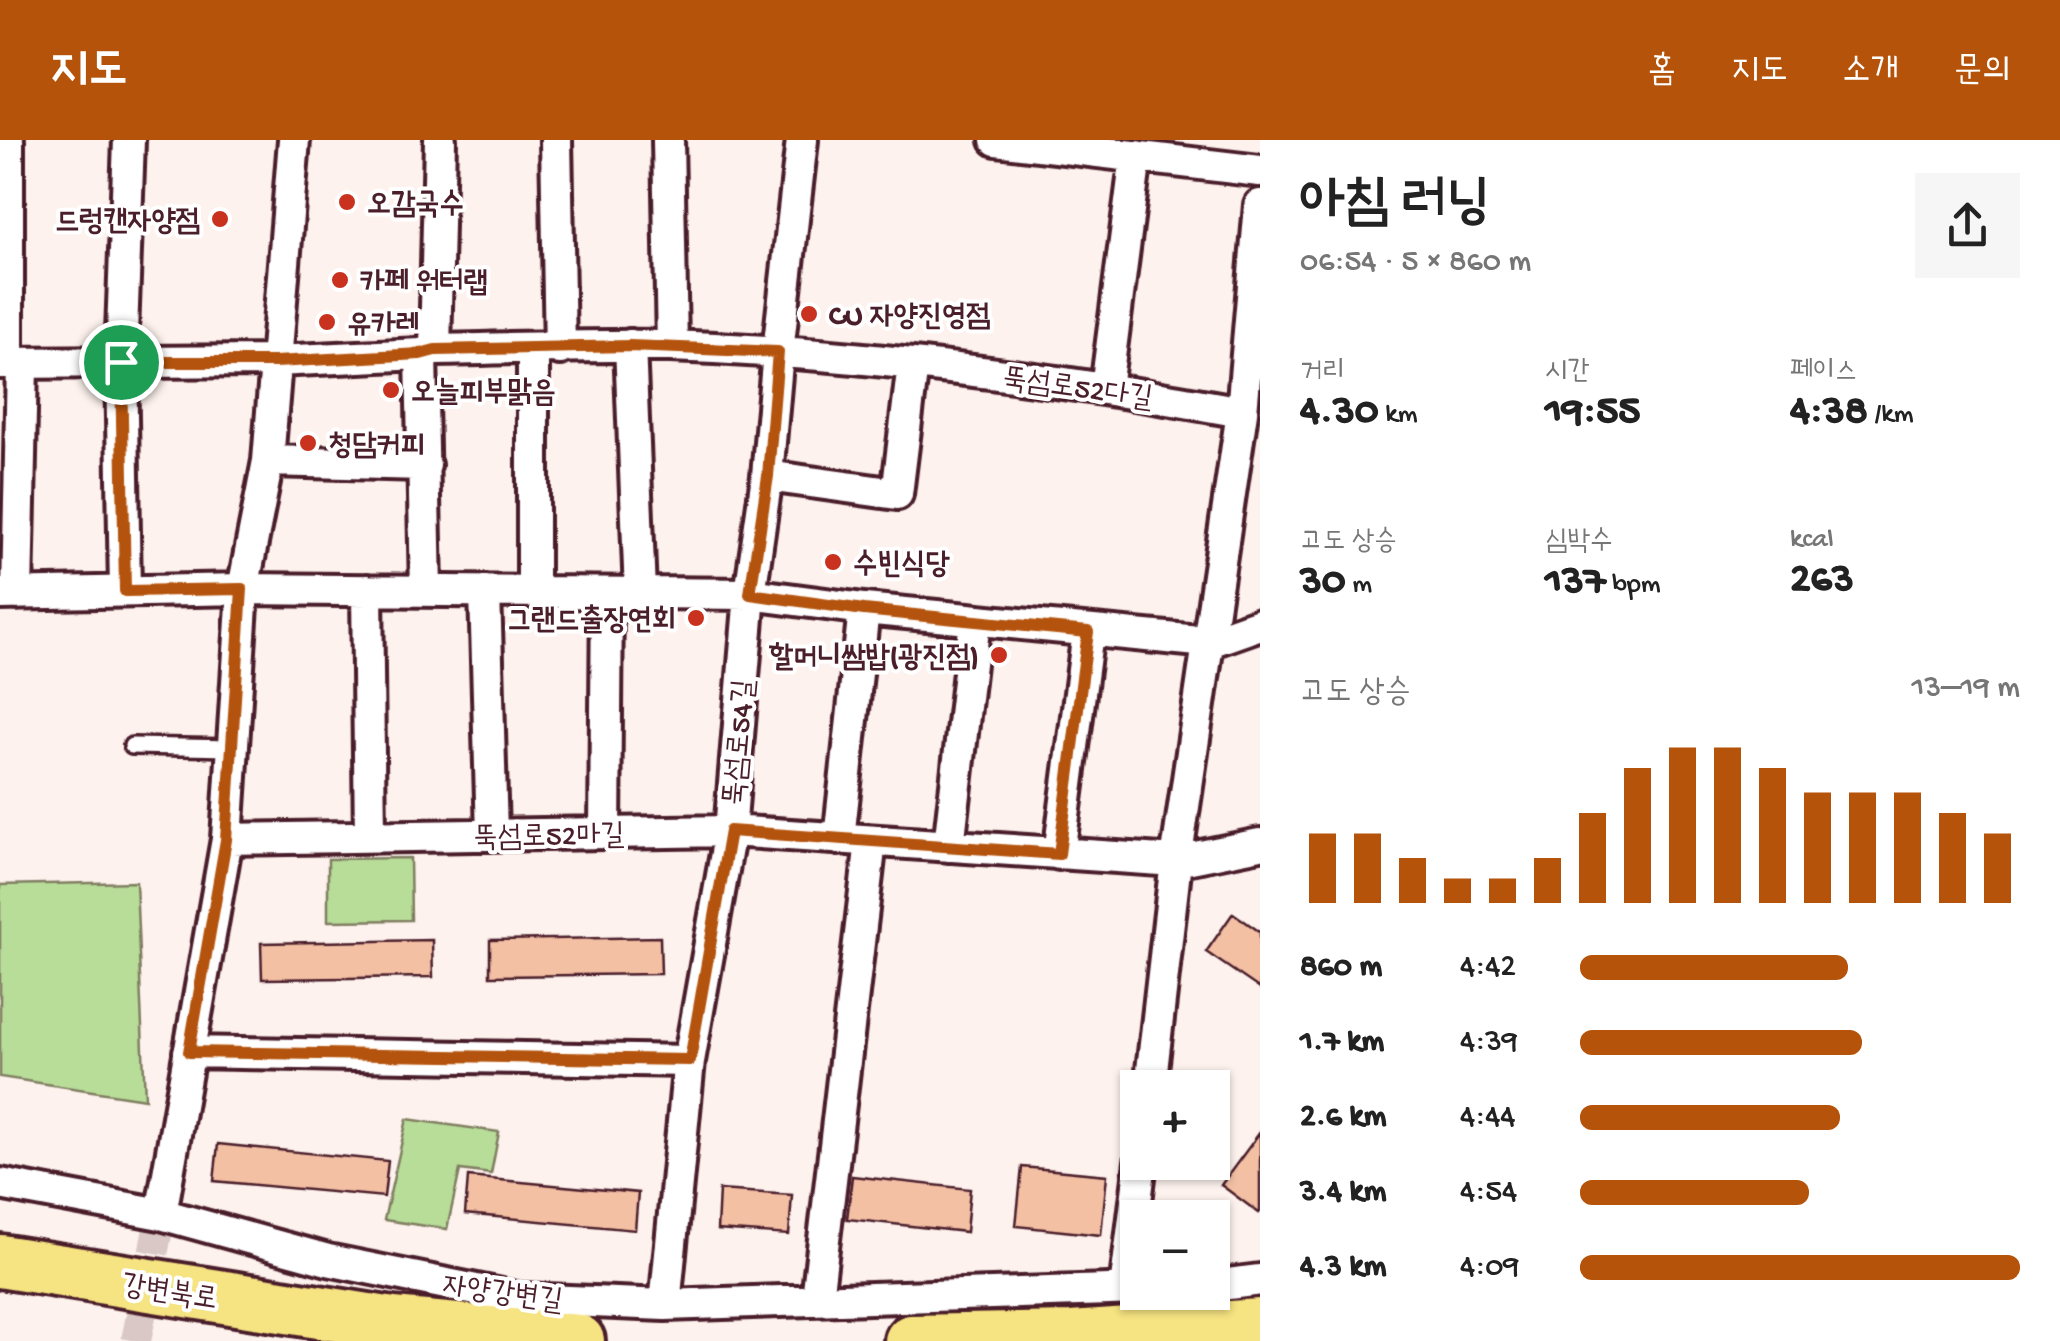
<!DOCTYPE html>
<html lang="ko">
<meta charset="utf-8">
<style>
body{margin:0;font-family:"Gochi Hand","Poor Story",sans-serif;background:#f6f6f6;color:#222;height:100vh;display:flex;flex-direction:column;font-size:38px;white-space:nowrap}
*{box-sizing:border-box;margin:0}
p{font-size:32px;color:#767676}
.icon{flex:none;width:55px;height:55px;fill:none;stroke:currentColor;stroke-width:2;stroke-linecap:round;stroke-linejoin:round}
.map{position:relative;flex:1;overflow:hidden}
.panel{display:flex;flex-direction:column;background:#fff;width:800px}
.panel>*{flex:none}
.fabs{position:absolute;left:1120px;top:930px;display:grid;gap:20px}
.fabs a{display:grid;place-items:center;width:110px;height:110px;border-radius:0px;background:#fff;box-shadow:0 2px 8px #0004;font-size:50px}
.pin{position:absolute;display:grid;place-items:center;width:85px;height:85px;color:#fff;margin:-42px;border:5px solid #fff;border-radius:50%;box-shadow:0 2px 10px #0007}
.round{display:grid;place-items:center;flex:none;width:105px;height:105px;border-radius:0px;background:#f6f6f6}
.head{display:flex;align-items:center;justify-content:space-between;height:170px;padding:0 40px}
h1{font-size:55px;font-weight:700;line-height:75px}
.metrics{display:grid;grid-template-columns:repeat(3,1fr);gap:15px;height:170px;padding:10px 40px}
.metrics div{display:grid;align-content:center}
.metrics b{font-size:42px;font-weight:700}
.metrics small{font-size:28px;font-weight:400}
.metrics p{font-size:28px}
.chart{height:280px;padding:20px 40px}
.chart p{display:flex;justify-content:space-between}
.chart svg{width:100%;height:180px;margin-top:10px;stroke:#b45309;stroke-width:6}
ul{padding:0 40px;list-style:none;font-size:32px}
li{display:grid;grid-template-columns:160px 120px 1fr;align-items:center;height:75px}
li i{height:25px;border-radius:12px;background:#b45309}
header{display:flex;align-items:center;gap:60px;box-sizing:border-box;height:140px;padding:0 50px;background:#b45309;color:#fff}
header strong{font-size:48px}
nav{display:flex;gap:55px;margin-inline-start:auto;font-size:35px}
main{display:flex;flex:1;min-height:0}
.map>svg:first-child{display:block}
</style>
<header>
<strong>지도</strong>
<nav><a>홈</a><a>지도</a><a>소개</a><a>문의</a></nav>
</header>
<main>
<div class="map">
<svg width="1260" height="1201" viewBox="0 0 1260 1201">
<rect width="100%" height="100%" fill="#fdf2ed"/>
<filter id="ink" filterUnits="userSpaceOnUse"><feTurbulence type="fractalNoise" baseFrequency=".01" numOctaves="2"/><feDisplacementMap in="SourceGraphic" scale="20" xChannelSelector="R" yChannelSelector="G"/><feConvolveMatrix kernelMatrix="1 2 1 2 8 2 1 2 1" color-interpolation-filters="sRGB"/></filter>
<g filter="url(#ink)">
<!-- green -->
<path fill="#b7dd98" stroke="#807e62" stroke-width="2.5" d="M410 718 411 780 328 781V719Z
M136 742 145 959 0 937V745Z
M407 979 499 992 491 1034 460 1030 447 1089 384 1080Z"/>
<!-- building -->
<path fill="#f3c0a4" stroke="#4a1f2b" stroke-width="2.5" d="M1233 773 1260 792V849L1206 812Z
M660 797 661 834 490 836V800Z
M432 800 433 837 262 839 261 803Z
M1260 992V1072L1259 1073 1221 1045Z
M218 1004 388 1021 384 1057 214 1041Z
M1022 1027 1107 1035 1101 1095 1016 1086Z
M852 1036 970 1049 966 1092 847 1079Z
M468 1037 638 1053 635 1090 465 1074Z
M719 1050 792 1055 789 1095 717 1090Z"/>
<g fill="none" stroke-linecap="round" stroke-linejoin="round">
<!-- minor-tunnel -->
<path stroke="#d9c8c6" stroke-width="30" stroke-dasharray="30 15" stroke-linecap="butt" d="M136 1201 161 1074"/>
<!-- service casing -->
<g stroke="#4a1f2b" stroke-width="22">
<path id="service" d="M132 606 232 608"/>
</g>
<!-- minor casing -->
<g stroke="#4a1f2b" stroke-width="38">
<path id="minor" d="M556 0 560 209
M668 0 672 206
M996 0 1260 31
M630 205 640 453
M533 208V452
M435 210 440 0
M421 214 426 451
M0 223 275 221 421 214 435 210C513 209 592 204 670 206 862 213 1053 238 1242 272
M8 223V0
M1106 248 1136 16
M268 321 425 325
M767 336 897 354 913 224
M367 450 370 696
M125 451 121 221 129 0
M485 451 492 695
M0 454 243 449 750 454 864 469 1209 502 1260 484
M17 454 22 224
M605 693 607 453
M227 699 730 691 1176 721 1260 704
M839 699 864 469
M949 706 975 480
M1059 714 1088 492
M189 912 689 921
M1150 948 1176 721 1242 272 1260 65
M0 1044 161 1074 328 1120 521 1159 665 1165 1138 1149
M161 1074 227 699 243 449 268 321 294 0
M1212 1146 1260 1140
M1125 1149 1141 1022
M817 1159 871 701
M665 1165 689 921 730 691 750 454 767 336 778 212 802 0"/>
</g>
<!-- trunk casing -->
<g stroke="#4a1f2b" stroke-width="60">
<path id="trunk" d="M0 1121 393 1184 578 1201
M911 1201 1071 1198 1260 1185"/>
</g>
<!-- service -->
<use href="#service" stroke="#fff" stroke-width="15"/>
<!-- minor -->
<use href="#minor" stroke="#fff" stroke-width="30"/>
<!-- trunk -->
<use href="#trunk" stroke="#f6e381" stroke-width="52"/>
</g>
</g>
<g fill="none" stroke-linecap="round" stroke-linejoin="round" filter="url(#ink)">
<!-- route casing -->
<g stroke="#fff" stroke-width="20">
<path id="route" d="M630 206 778 212 768 336 750 454 864 470 1088 492 1059 714 730 691 690 920 189 912 226 700 242 449 125 451 121 222H275L420 214 435 210Z"/>
</g>
<!-- route -->
<use href="#route" stroke="#b45309" stroke-width="12"/>
</g>
<!-- markers -->
<g fill="#c8321e" stroke="#fff" stroke-width="4">
<circle cx="347" cy="62" r="10"/>
<circle cx="220" cy="79" r="10"/>
<circle cx="340" cy="140" r="10"/>
<circle cx="809" cy="174" r="10"/>
<circle cx="327" cy="182" r="10"/>
<circle cx="391" cy="250" r="10"/>
<circle cx="308" cy="303" r="10"/>
<circle cx="833" cy="422" r="10"/>
<circle cx="696" cy="478" r="10"/>
<circle cx="999" cy="515" r="10"/>
</g>
<g text-anchor="middle" stroke-width="8" stroke-linejoin="round" paint-order="stroke">
<!-- poi labels -->
<g font-size="30" font-weight="bold" fill="#4a1f2b" stroke="#fff" text-anchor="start">
<text x="367" y="72">오감국수</text>
<text x="200" y="89" text-anchor="end">드렁캔자양점</text>
<text x="360" y="150">카페 워터랩</text>
<text x="829" y="184">CU 자양진영점</text>
<text x="347" y="192">유카레</text>
<text x="411" y="260">오늘피부맑음</text>
<text x="328" y="313">청담커피</text>
<text x="853" y="432">수빈식당</text>
<text x="676" y="488" text-anchor="end">그랜드출장연회</text>
<text x="979" y="525" text-anchor="end">할머니쌈밥(광진점)</text>
</g>
<!-- street labels -->
<g font-size="30" fill="#4a1f2b" stroke="#fff">
<text transform="translate(1078 246) rotate(8)" y="10">뚝섬로52다길</text>
<text transform="translate(737 602) rotate(-85)" y="10">뚝섬로54길</text>
<text transform="translate(549 694) rotate(-1)" y="10">뚝섬로52마길</text>
<text transform="translate(170 1150) rotate(9)" y="10">강변북로</text>
<text transform="translate(503 1151) rotate(8)" y="10">자양강변길</text>
</g>
</g>
</svg>
<div class="fabs">
<a>+</a>
<a>−</a>
</div>
<div class="pin" style="left:121px;top:222px;background:#1e9e55"><svg class="icon" aria-label="arrive" viewBox="0 0 24 24"><path d="M6 21V4h12l-3 4 3 4H6"/></svg></div>
</div>
<section class="panel">
<div class="head"><div><h1>아침 러닝</h1><p>06:54 · 5 × 860 m</p></div><a class="round"><svg class="icon" aria-label="share" viewBox="0 0 24 24"><path d="M12 15V3M7 8l5-5 5 5M5 13v7h14v-7"/></svg></a></div>
<div class="metrics">
<div><p>거리</p><b>4.30<small> km</small></b></div>
<div><p>시간</p><b>19:55</b></div>
<div><p>페이스</p><b>4:38<small> /km</small></b></div>
</div>
<div class="metrics">
<div><p>고도 상승</p><b>30<small> m</small></b></div>
<div><p>심박수</p><b>137<small> bpm</small></b></div>
<div><p>kcal</p><b>263</b></div>
</div>
<div class="chart"><p><span>고도 상승</span>13–19 m</p>
<svg viewBox="0 0 160 44" preserveAspectRatio="none"><path d="M5 44V27M15 44V27M25 44V33M35 44V38M45 44V38M55 44V33M65 44V22M75 44V11M85 44V6M95 44V6M105 44V11M115 44V17M125 44V17M135 44V17M145 44V22M155 44V27"/></svg>
</div>
<ul>
<li><b>860 m</b>4:42<i style="width:61%"></i></li>
<li><b>1.7 km</b>4:39<i style="width:64%"></i></li>
<li><b>2.6 km</b>4:44<i style="width:59%"></i></li>
<li><b>3.4 km</b>4:54<i style="width:52%"></i></li>
<li><b>4.3 km</b>4:09<i style="width:100%"></i></li>
</ul>
</section>
</main>
